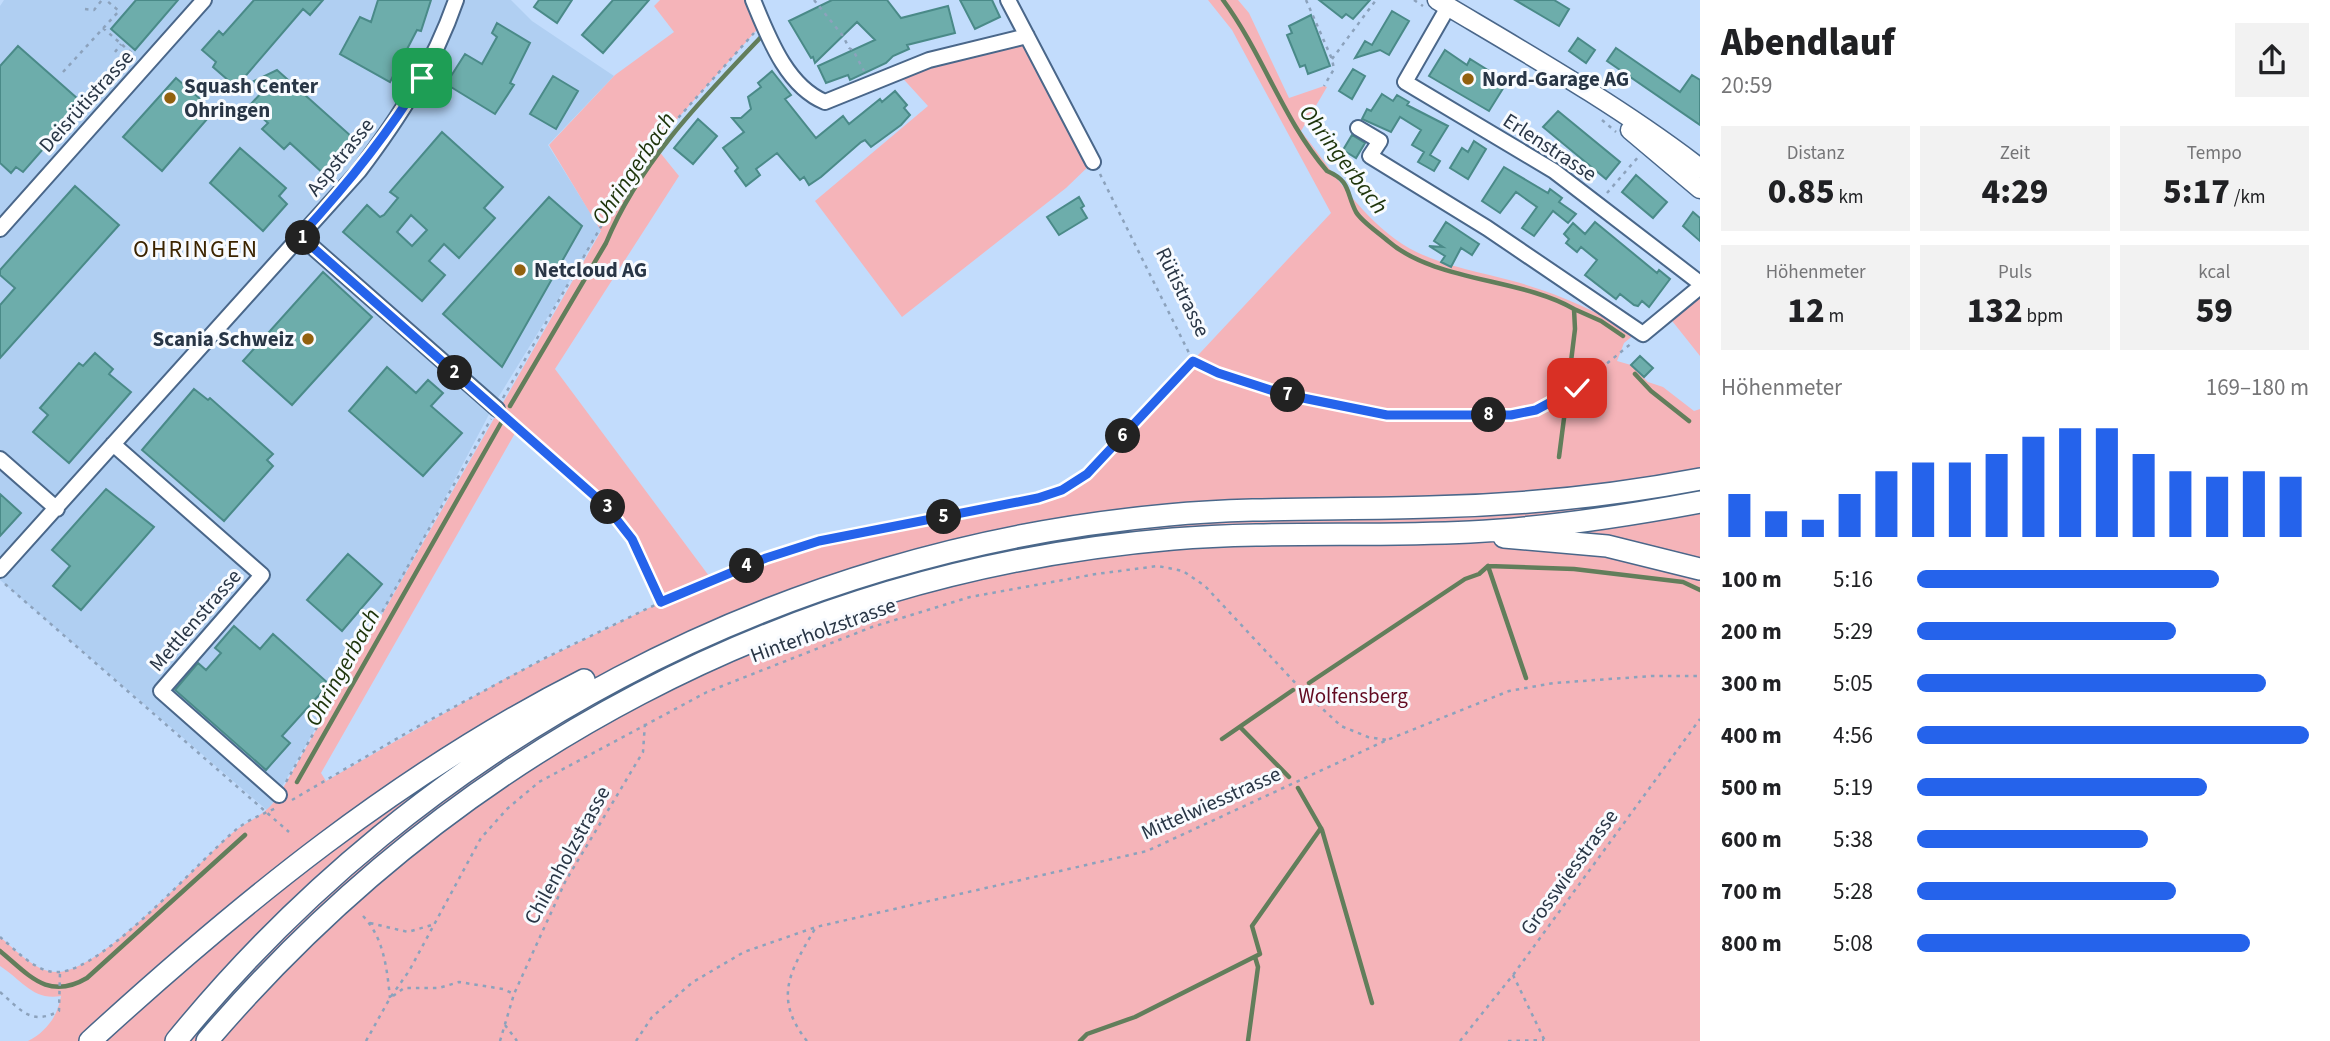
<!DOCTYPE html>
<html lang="de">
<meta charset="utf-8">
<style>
body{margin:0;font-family:"Source Sans 3",sans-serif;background:#f2f2f2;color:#202124;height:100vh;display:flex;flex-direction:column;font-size:26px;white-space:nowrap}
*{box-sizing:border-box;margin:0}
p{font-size:23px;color:#757577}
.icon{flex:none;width:38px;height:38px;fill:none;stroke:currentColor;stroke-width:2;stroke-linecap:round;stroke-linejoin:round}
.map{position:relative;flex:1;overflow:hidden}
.sheet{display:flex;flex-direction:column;background:#fff;width:630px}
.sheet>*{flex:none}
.pin{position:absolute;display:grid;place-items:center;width:60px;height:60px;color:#fff;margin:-30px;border-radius:14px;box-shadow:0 4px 10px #0006}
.km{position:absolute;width:35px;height:35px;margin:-18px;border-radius:50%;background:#222;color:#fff;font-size:19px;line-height:35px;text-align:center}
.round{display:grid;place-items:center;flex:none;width:74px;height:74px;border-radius:0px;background:#f2f2f2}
.head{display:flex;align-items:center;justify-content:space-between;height:119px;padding:0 21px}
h1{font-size:38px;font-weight:800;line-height:52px}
.figures{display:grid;grid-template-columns:repeat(3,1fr);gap:10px;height:119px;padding:7px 21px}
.figures div{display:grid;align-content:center;border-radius:0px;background:#f2f2f2;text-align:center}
.figures b{font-size:35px;font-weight:800}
.figures small{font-size:19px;font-weight:400}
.figures p{font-size:19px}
.chart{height:196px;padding:14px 21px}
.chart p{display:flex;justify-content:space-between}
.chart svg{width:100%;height:126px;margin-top:7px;stroke:#2563eb;stroke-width:6}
ul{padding:0 21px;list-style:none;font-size:23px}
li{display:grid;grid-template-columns:112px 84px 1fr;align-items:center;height:52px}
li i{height:18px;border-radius:9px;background:#2563eb}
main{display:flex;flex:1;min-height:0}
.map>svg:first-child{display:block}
</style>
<main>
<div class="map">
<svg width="1700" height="1041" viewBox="0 0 1700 1041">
<rect width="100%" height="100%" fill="#c2dcfc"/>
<!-- built -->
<path fill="#b0cff2" d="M4 0H511L532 21 614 76 548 145 601 230 496 401 412 561 268 811 0 580V6Z"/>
<!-- green -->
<path fill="#f5b4b9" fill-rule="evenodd" d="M660 0H753L763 23 654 145 679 176 555 369 712 580 766 558 819 541 1038 498 1062 490 1087 474 1331 213 1232 30 1208 0H1238L1249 13 1289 98 1324 86 1327 87 1301 131C1330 168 1357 211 1395 239 1429 264 1472 270 1513 281 1557 293 1597 311 1635 334L1624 343 1617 361 1631 365 1648 382 1663 387 1694 411 1700 409V1041H28C46 1032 58 1016 61 996 33 1001 22 980 0 966V937C16 950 37 974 59 972 103 969 195 866 230 835 250 818 264 818 279 795L601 231 549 145 615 75 674 32 654 6ZM518 428 606 506 632 539 661 602 506 678 326 781 321 773Z
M1027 36 1093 162 1066 188 902 317 815 201 928 106 897 72Z
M1700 293V356L1669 317Z"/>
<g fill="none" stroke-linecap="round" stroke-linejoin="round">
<!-- stream -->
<path stroke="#627e5b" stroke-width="4.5" d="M1223 0C1263 54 1283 120 1327 171 1351 181 1346 193 1356 212 1362 222 1379 233 1388 241 1435 282 1521 278 1574 309L1575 329 1568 386
M1574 309 1601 321 1623 336
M1635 374 1651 391 1689 421
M510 406 606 243C639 163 702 99 761 37
M1559 457 1566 403
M1526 678 1488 566 1574 569 1683 582 1700 590
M1309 683 1465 579 1479 574 1488 566
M1240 727 1289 777
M1222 739 1293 690
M297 782 501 423
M1298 788 1322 830 1372 1003
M0 951C29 975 48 1001 87 978L245 835
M1080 1041 1087 1034 1135 1017 1260 954 1252 926 1321 828
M1248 1041 1258 967 1255 957"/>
</g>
<!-- building -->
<path fill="#6dadab" stroke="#4a8a88" stroke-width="2" fill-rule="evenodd" d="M136 0H178L135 50 111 29Z
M254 0H323L310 15 303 9 236 87 213 67 216 62 202 50 219 31 223 35Z
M378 0H431L421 31 417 30 390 82 340 54 360 17 371 22Z
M539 0H572L557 23 534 7Z
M613 0H649L603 53 582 35Z
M832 0H887L901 18 948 6 955 33 907 45 909 49 893 56 886 63 850 80 848 75 826 83 818 66 875 40 857 22 815 63 813 57 811 58 789 21Z
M960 0H992L1000 17 975 29Z
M1319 0H1370L1353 19 1346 14 1342 18Z
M1515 0H1554L1569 9 1559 26Z
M1392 11 1409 21 1389 55 1380 50 1355 58 1365 41 1372 45Z
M1311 15 1330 66 1308 74 1305 65 1300 67 1287 35 1292 33 1289 26Z
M497 23 530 43 510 83 514 85 495 114 446 84 465 54 482 64 497 37 492 33Z
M1578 38 1595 50 1586 63 1569 51Z
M18 46 78 99 72 104 78 109 23 172 16 167 11 173 0 163V66Z
M1616 48 1680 92 1692 75 1700 80V125L1607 61Z
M1445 50 1467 65 1470 59 1507 82 1489 111 1429 76Z
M1353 69 1365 76 1352 99 1339 91Z
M277 70 352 137 335 155 339 159 325 175 290 143 284 149 262 129 268 123 249 106 264 90 254 81Z
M772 71 791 95 785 99 816 138 843 116 849 124 880 99 882 102 895 91 907 105 904 108 910 115 901 125 871 147 865 140 861 142 821 177 809 185 804 177 800 180 777 153 756 169 760 175 746 186 735 171 738 168 723 148 744 132 732 118H741L751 109 748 97 761 87 758 83Z
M553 76 578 91 556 129 530 114Z
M176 78 214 111 162 171 123 137Z
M1382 94 1393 101 1397 95 1409 102 1407 105 1448 126 1430 155 1440 161 1434 171 1418 162 1424 152 1412 145 1421 130 1400 117 1391 132 1362 119 1367 109 1371 111Z
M1558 111 1620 162 1606 179 1543 127Z
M698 119 717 136 693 164 674 148Z
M442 132 503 187 484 208 495 218 459 258 444 244 429 261 445 275 422 301 343 232 367 205 380 217 384 215 398 198 390 192ZM411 215 427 230 412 246 397 232Z
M1352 135 1365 143 1356 158 1343 150Z
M1474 141 1486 149 1468 179 1450 168 1462 148 1468 152Z
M240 148 286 188 279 196 287 204 263 231 210 183Z
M1504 167 1548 193 1550 189 1562 198 1559 202 1576 214 1568 223 1553 211 1534 236 1522 228 1537 207 1516 192 1500 213 1482 201Z
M1636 175 1667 202 1653 218 1622 192Z
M75 186 119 225 0 358V305L15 288 0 275V270Z
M549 197 582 226 502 367 443 314Z
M1079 197 1084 206 1081 208 1087 218 1059 235 1047 217Z
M1693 212 1700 218V241L1683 226Z
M1446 222 1479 244 1472 255 1461 248 1451 267 1441 262 1445 256 1429 246 1443 247 1434 241Z
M1595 222 1657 273 1659 270 1670 279 1649 307 1642 301 1638 306 1634 305 1620 294 1616 299 1585 275 1597 260 1581 247 1577 252 1566 243 1569 239 1564 234 1573 223 1585 234Z
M323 272 372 317 292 405 243 361Z
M95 353 113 369 109 374 131 392 69 463 33 432 48 415 40 408 79 363 83 366Z
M1640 356 1653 368 1644 377 1631 365Z
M387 367 416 393 428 380 443 393 431 406 462 433 423 476 349 411Z
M194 389 208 400 210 398 273 454 267 460 273 466 224 521 142 450Z
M106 489 154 527 81 610 53 586 70 566 52 550Z
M0 494 21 513 0 536Z
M348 554 382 584 342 631 307 600Z
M234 626 260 649 273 634 329 684 282 736 290 743 266 770 175 690 198 663 206 670 221 653 215 648Z"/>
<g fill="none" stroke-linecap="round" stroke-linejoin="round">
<!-- minor casing -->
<g stroke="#4a678a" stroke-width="18">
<path id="minor" d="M753 0C768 36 786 86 825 102L929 60 1027 36
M1008 0 1093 162
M1448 7 1405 82 1554 171 1700 283
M1358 128 1380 141 1370 156 1487 228 1643 334 1700 287
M0 229 204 0
M300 236 497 409
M113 444 262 575 161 691 279 795
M0 459 57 509
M0 570 359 171C399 118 434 64 456 0"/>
</g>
<!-- major casing -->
<g stroke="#4a678a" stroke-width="21">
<path id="major" d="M1437 0C1526 53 1618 105 1700 168
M1630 130 1700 189"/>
</g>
<!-- highway casing -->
<g stroke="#4a678a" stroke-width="24">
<path id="highway" d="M1504 537 1607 546 1700 569
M90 1041C242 902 400 773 584 680
M176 1041C422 739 780 550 1168 515 1255 507 1343 510 1430 507 1521 505 1611 496 1700 479
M207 1041C454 752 793 571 1173 539 1272 531 1371 537 1470 532 1547 528 1625 516 1700 502"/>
</g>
<!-- path -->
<path stroke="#8ca2bc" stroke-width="2.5" stroke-dasharray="3.5 5" stroke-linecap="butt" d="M814 0 843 36 849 48 853 50 864 71
M1306 0 1332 59 1334 69 1324 86
M1414 0 1423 6
M85 9 94 10 102 0
M103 28 135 56
M115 52 121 44
M1332 59 1376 0
M63 72 119 11 106 0
M1602 120 1616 132
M1100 174 1193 361 1218 373 1283 394 1387 415H1511L1536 410 1577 388 1633 342
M1607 193 1639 156
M503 398 623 188 654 145 754 33
M507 418 606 506 632 539 661 602
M5 584 289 832
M286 782 491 419
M292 800 415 728 545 658 661 602 766 558 819 541 1038 498 1062 490 1087 474 1193 361
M363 916C384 938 387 969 390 998
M370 923 408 932 435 924
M0 937C16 950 37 974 59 972 106 969 199 860 238 828 250 819 263 814 276 808
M1513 975 1545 1041
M0 992C21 1010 31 1026 59 1011L60 972
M393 996 404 988H439L459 982 503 989 514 994
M505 1025 517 1041
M366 1041 390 998 409 971 481 838 507 809 539 782 707 692 872 627 970 597 1096 574 1158 566 1183 571 1205 586 1300 688 1341 726 1368 737 1387 740
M500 1041 514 994 565 882 643 752 645 723
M636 1041 652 1017 693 982 744 952 816 927 1147 851 1387 740 1509 691 1554 683 1652 676H1700
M807 1041C772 997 791 970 816 927
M1460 1041 1513 975 1700 719
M1508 1041 1544 1040"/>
<!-- minor -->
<use href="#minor" stroke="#fff" stroke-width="14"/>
<!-- major -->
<use href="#major" stroke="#fff" stroke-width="18"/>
<!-- highway -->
<use href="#highway" stroke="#fff" stroke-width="21"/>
</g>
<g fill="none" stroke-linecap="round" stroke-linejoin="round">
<!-- route casing -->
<g stroke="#fff" stroke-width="14">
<path id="route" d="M422 78C387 136 346 186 300 236L606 506 632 539 661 602 766 558 819 541 1038 498 1062 490 1087 474 1193 361 1218 373 1283 394 1387 415H1511L1536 410 1577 388"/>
</g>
<!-- route -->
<use href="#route" stroke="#2563eb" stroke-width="9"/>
</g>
<!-- markers -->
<g fill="#92610f" stroke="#f8fbff" stroke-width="2.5">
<circle cx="1468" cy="79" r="7"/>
<circle cx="170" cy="98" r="7"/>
<circle cx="520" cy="270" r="7"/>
<circle cx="308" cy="339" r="7"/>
</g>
<g text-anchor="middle" stroke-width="6" stroke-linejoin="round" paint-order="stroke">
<!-- poi labels -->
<g font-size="21" font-weight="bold" fill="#293646" stroke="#f8fbff" text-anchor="start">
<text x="1482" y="86">Nord-Garage AG</text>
<text x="184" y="93">Squash Center<tspan x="184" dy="24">Ohringen</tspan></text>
<text x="534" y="277">Netcloud AG</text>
<text x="294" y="346" text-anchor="end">Scania Schweiz</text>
</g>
<!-- street labels -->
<g font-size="21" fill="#293646" stroke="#f8fbff">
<text transform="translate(86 101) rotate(-48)" y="7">Deisrütistrasse</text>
<text transform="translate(1550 147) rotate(33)" y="7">Erlenstrasse</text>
<text transform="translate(340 157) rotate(-51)" y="7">Aspstrasse</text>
<text transform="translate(1183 292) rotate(64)" y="7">Rütistrasse</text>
<text transform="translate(195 620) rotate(-49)" y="7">Mettlenstrasse</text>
<text transform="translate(823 630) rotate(-20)" y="7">Hinterholzstrasse</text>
<text transform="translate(1211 803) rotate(-24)" y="7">Mittelwiesstrasse</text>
<text transform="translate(567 855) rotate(-61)" y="7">Chilenholzstrasse</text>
<text transform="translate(1569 872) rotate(-54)" y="7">Grosswiesstrasse</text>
</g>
<!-- park labels -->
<g font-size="21" fill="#630b22" stroke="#f8fbff">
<text x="1353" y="703">Wolfensberg</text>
</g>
<!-- water labels -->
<g font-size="23" font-style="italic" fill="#1d340a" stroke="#f8fbff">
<text transform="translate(1344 159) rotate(53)" y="8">Ohringerbach</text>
<text transform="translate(633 168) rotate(-56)" y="8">Ohringerbach</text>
<text transform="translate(342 667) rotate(-61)" y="8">Ohringerbach</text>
</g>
<!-- quarter labels -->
<g font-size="24" letter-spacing="2" fill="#3b2400" stroke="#f8fbff">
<text x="196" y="257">OHRINGEN</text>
</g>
</g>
</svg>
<div class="pin" style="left:422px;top:78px;background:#1e9e55"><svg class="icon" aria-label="arrive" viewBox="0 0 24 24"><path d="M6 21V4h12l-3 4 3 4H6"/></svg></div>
<div class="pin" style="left:1577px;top:388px;background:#d93025"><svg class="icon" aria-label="check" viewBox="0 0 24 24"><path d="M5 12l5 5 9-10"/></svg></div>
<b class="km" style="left:303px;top:238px">1</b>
<b class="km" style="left:455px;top:373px">2</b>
<b class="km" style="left:608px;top:507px">3</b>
<b class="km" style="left:747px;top:566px">4</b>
<b class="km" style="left:944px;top:517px">5</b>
<b class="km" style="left:1123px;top:436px">6</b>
<b class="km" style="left:1288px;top:395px">7</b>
<b class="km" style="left:1489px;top:415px">8</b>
</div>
<section class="sheet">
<div class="head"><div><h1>Abendlauf</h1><p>20:59</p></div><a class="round"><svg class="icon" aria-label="share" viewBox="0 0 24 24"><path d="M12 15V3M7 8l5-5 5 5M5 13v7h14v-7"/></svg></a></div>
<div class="figures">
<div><p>Distanz</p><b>0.85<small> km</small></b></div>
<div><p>Zeit</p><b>4:29</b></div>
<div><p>Tempo</p><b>5:17<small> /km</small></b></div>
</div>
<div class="figures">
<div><p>Höhenmeter</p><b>12<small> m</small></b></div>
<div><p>Puls</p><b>132<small> bpm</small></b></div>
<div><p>kcal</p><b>59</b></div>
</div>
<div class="chart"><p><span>Höhenmeter</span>169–180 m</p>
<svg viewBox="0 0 160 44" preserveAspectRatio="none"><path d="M5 44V29M15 44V35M25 44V38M35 44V29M45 44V21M55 44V18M65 44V18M75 44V15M85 44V9M95 44V6M105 44V6M115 44V15M125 44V21M135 44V23M145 44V21M155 44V23"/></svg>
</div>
<ul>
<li><b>100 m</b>5:16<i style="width:77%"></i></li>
<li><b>200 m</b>5:29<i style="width:66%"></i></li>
<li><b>300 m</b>5:05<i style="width:89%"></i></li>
<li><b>400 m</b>4:56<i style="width:100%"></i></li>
<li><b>500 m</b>5:19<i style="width:74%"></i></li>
<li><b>600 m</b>5:38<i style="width:59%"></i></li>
<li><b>700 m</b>5:28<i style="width:66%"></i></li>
<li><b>800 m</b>5:08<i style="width:85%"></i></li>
</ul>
</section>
</main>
